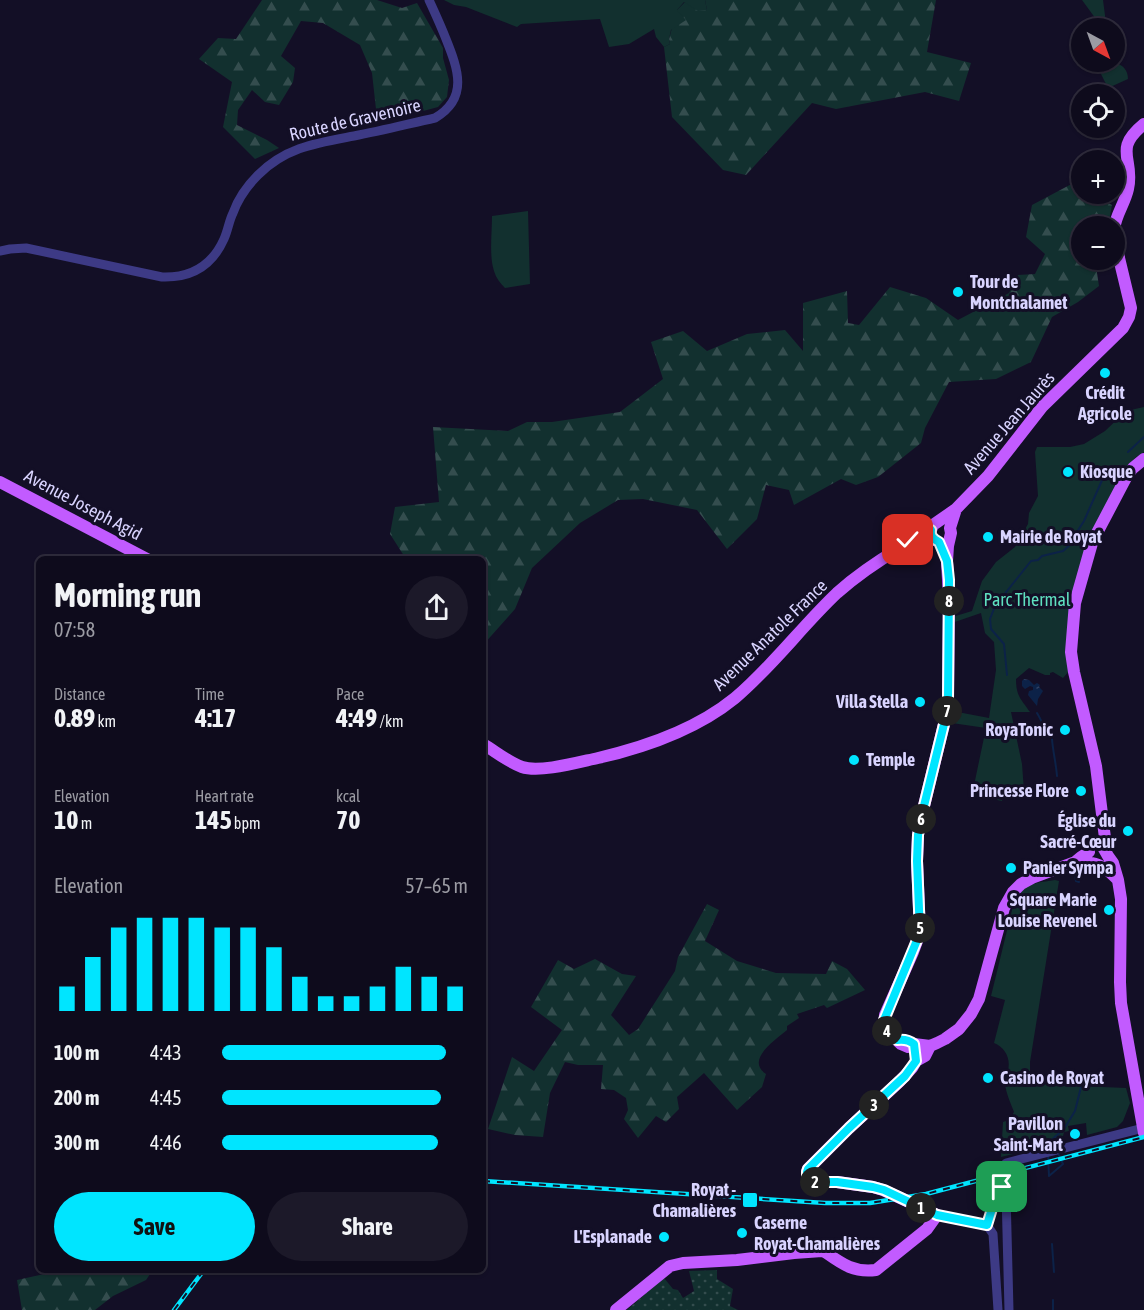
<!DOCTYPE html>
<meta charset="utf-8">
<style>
body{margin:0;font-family:"Asap Condensed",sans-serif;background:#1c1929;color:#f1f3f6;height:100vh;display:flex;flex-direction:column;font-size:22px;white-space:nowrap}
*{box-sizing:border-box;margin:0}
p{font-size:20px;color:#9b9ba3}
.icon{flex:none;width:33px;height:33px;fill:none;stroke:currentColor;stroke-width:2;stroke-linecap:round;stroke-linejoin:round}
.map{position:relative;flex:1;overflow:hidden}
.panel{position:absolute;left:36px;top:556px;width:450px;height:717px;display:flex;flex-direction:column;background:#0e0b1c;border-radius:9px;box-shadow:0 2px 4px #0004,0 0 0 2px #2e2b3b}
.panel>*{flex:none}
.needle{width:39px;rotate:139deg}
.controls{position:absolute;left:1071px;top:18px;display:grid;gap:12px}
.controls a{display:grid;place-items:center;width:54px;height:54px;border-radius:50%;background:#0e0b1c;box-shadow:0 2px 4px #0004,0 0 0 2px #2e2b3b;font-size:30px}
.pin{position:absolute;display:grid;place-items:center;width:51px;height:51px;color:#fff;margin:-26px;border-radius:12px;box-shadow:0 3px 9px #0006}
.km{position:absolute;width:30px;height:30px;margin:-15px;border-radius:50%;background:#222;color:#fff;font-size:16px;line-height:30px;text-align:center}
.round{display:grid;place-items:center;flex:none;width:63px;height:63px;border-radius:32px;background:#1c1929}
.head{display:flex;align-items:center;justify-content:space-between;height:102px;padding:0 18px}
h1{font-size:33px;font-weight:700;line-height:45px}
.figures{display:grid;grid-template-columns:repeat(3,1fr);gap:9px;height:102px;padding:6px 18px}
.figures div{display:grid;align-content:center}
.figures b{font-size:26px;font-weight:700}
.figures small{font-size:16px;font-weight:400}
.figures p{font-size:16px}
.chart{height:168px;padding:12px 18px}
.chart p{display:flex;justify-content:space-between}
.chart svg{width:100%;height:108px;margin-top:6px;stroke:#00e5ff;stroke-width:6}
.primary-button{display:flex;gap:12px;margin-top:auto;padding:12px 18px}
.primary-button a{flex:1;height:69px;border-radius:36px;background:#00e5ff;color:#111;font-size:24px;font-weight:700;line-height:69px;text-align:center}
.primary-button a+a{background:#1c1929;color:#f1f3f6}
ul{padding:0 18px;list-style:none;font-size:20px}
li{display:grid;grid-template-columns:96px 72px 1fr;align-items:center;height:45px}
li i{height:15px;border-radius:8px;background:#00e5ff}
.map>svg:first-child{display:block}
</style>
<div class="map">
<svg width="1144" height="1310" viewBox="0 0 1144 1310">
<defs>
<pattern id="grass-dots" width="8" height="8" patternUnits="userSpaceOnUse" patternTransform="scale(1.5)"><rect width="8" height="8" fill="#12302f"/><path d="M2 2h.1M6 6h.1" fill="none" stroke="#344d4e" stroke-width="1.8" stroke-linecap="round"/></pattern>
<pattern id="forest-firs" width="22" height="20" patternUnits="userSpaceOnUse" patternTransform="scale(1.5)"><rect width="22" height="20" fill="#12302f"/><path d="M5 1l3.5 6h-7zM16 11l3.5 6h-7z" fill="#344d4e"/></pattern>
<pattern id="water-ripples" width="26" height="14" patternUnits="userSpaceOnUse" patternTransform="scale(1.5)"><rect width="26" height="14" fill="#0c2248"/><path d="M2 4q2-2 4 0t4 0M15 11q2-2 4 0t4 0" fill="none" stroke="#2f4163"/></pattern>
</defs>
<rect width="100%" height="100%" fill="#130f26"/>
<!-- grass -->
<path fill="url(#grass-dots)" d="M717 1270V1279L733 1289 730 1306 738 1310H627L664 1278 673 1289 678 1290 683 1298 694 1291 689 1271Z"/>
<!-- forest -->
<path fill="url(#forest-firs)" d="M262 0H377L402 8 417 3 443 48V58L449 80 447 97 438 107 397 118H377L372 73 360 45 323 23 301 21 281 56 295 68 293 82 279 105 265 102 252 90 238 110 237 125 267 140 279 148 255 159 223 127 232 82 199 59 218 38 236 39Z
M705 0H936L927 52 971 63 959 101 925 92 836 109 812 103 746 175 723 170 672 117 664 47 670 44 669 39 677 10 685 2 707 10Z
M1081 179 1082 194H1090L1112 205 1108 226H1082V260H1095L1099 286 1078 302 1052 317 1031 362 996 379 949 382 925 428 921 443 878 477 856 485 841 479 794 505 789 490 766 485 757 519 727 549 697 510 643 499 618 500 580 523 532 568 515 609 483 645V560L406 559 390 534 395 507 439 502 433 427 508 431 527 422H552L620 412 663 379 651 342 683 331 707 351 747 334 785 330 803 351V303L847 291 848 323 859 325 890 287 926 298 958 320 1009 293 1018 275 1035 274 1045 254 1026 237 1032 205Z
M707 904 719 910 705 941 737 961 776 973 826 974 832 961 847 969 865 990 827 1008 824 1005 797 1014 799 1018 787 1026V1030C775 1040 745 1060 766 1074L762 1087 737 1110 704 1073 677 1097 679 1109 666 1122 656 1116 638 1138 624 1119 628 1110 626 1098 614 1090 601 1089 603 1065H578L565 1062 550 1093 543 1137 515 1135 488 1129 512 1057 534 1071 562 1030 531 1007 558 960 574 969 595 959 622 974 636 976 611 1015 629 1035 638 1029 675 971 678 957Z
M58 1271H152L146 1280 113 1296 95 1310H22L17 1280Z"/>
<!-- park -->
<path fill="#12302f" d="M444 0H705L707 10 698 11 684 2 677 10 686 20 671 30 669 39 670 44 664 47 656 37 654 29 629 44 609 47 600 19 521 24 517 27 466 7 454 5Z
M1082 0H1103L1106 23 1101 26Z
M1095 62H1114C1123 65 1128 70 1128 79L1108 88Z
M528 211 530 284 505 288C500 283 496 278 494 271 489 256 492 233 492 216Z
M1144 407V452L1136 457 1124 469 1090 536 1070 670 1063 678 1053 672 1050 673V675H1045L1029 668 1016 679C1016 696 1021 699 1030 712H1011L1022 764 1024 791 1005 790 1002 801 972 795 986 728 945 722 947 710 989 718 996 670 994 642 985 633 981 613 949 624V618L972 611 982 581 996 562 1015 547 1028 524 1029 513 1038 496 1035 452 1037 447H1070L1084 444 1105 431 1126 411Z
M1055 880 1059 881 1030 1062V1074L1039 1082 1054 1085 1126 1088 1130 1103 1123 1121 1117 1127 1087 1135 1086 1123 1068 1126 1069 1131 1064 1132 1063 1136 1054 1139 1052 1144 1001 1157 1003 1122 1009 1120 1014 1112C1011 1104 1006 1093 1005 1084 1004 1079 1007 1075 1008 1070 1011 1059 1005 1047 994 1043L1005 1000 991 996 1014 902C1021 883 1036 883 1055 880Z"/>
<!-- water -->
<path fill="url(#water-ripples)" d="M1024 679 1029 680 1034 685 1037 683 1040 685 1039 687 1043 691 1038 699 1037 706 1028 695 1029 691 1033 690V687L1030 686 1025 689 1022 686V681Z"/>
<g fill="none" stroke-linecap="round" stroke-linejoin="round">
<!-- stream -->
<path stroke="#0c2248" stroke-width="2" d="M1128 452 1144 437
M1007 675 1004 644 991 629 990 619 995 606 1031 561 1038 560 1042 556 1063 551 1070 545 1075 535 1084 521 1103 478 1108 472
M1037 713C1042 721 1046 733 1052 739 1053 752 1056 763 1057 776
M1075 876 1076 881 1079 882
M1048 1148V1143L1064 1129 1075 1111 1081 1087
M1048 1154 1049 1176
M1049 1176 1063 1164 1058 1153
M1052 1244 1054 1272
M1053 1310V1300"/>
<!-- minor -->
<path stroke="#3d3a85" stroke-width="9" d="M0 251 10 249 26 248 162 277C191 278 212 266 224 239 228 230 229 221 233 213 238 199 248 185 258 175 286 147 317 143 354 136 381 131 408 124 435 118 469 98 458 69 446 39 441 26 435 13 429 0
M1002 1187 1006 1193 1009 1310
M937 1215 987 1225 993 1234 998 1310
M987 1225 995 1199 1002 1187 1006 1163 1143 1128"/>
<!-- major -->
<path stroke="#c25bff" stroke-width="12" d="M1114 229C1116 214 1125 203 1128 189 1135 158 1112 150 1144 124
M1144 459 1133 468 1128 474 1098 531 1092 543 1075 603 1071 652 1074 672 1096 766 1105 838 1104 849 1108 856 1113 863 1118 880 1121 899 1120 982 1121 1003 1144 1133
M0 482 149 560
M956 509 950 528 951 533 948 546 947 561 949 599 948 699 946 716 922 814 918 835 917 861 920 933 913 952 885 1015 884 1025 888 1032 901 1044 908 1047 914 1044 930 1046 937 1043 945 1039 959 1029 971 1014 979 999 1004 908 1013 892 1021 884 1032 878 1075 862 1081 857 1089 852
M931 530 933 525 956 509 988 476 1042 407 1123 328 1129 317 1131 308 1119 258 1114 230
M912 543 924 540H935
M483 744C495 751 508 762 522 767 540 773 579 762 598 758 646 747 697 729 735 698 772 667 802 626 837 593 856 576 878 561 900 548 911 540 917 534 931 530
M1075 862C1081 864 1086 863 1091 863 1103 865 1109 871 1118 880
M616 1310 670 1266 683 1263 737 1260 794 1253 822 1251 825 1252C842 1264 854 1273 876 1270L927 1229 937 1215 883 1190 873 1187 837 1182H818L811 1181 807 1178V1172L808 1169 849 1128 900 1081 912 1068 916 1061 925 1056 930 1046"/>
<!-- rail casing -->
<g stroke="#00e5ff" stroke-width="4.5">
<path id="rail" d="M483 1181 825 1203H870L926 1194 1144 1137
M174 1310 204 1270"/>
</g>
<!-- rail -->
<use href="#rail" stroke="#130f26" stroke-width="2" stroke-dasharray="7" stroke-linecap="butt"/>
</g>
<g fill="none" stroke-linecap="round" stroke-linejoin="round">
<!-- route casing -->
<g stroke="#fff" stroke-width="12">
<path id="route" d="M908 540 931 530C930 536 933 539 939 542L947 561 949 580 948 699 946 716 922 814 918 835 917 861 920 933 884 1020C885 1030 889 1034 897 1040 904 1039 909 1040 914 1044L916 1061 905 1076 849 1128 808 1169 807 1172V1178L811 1181 818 1182H837L873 1187 884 1190 937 1215 987 1225 995 1199 1002 1187"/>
</g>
<!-- route -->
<use href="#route" stroke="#00e5ff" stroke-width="8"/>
</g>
<!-- markers -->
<g fill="#00e5ff" stroke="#130f26" stroke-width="2">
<circle cx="958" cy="292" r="6"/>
<circle cx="1105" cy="373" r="6"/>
<circle cx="1068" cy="472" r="6"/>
<circle cx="988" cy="537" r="6"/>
<circle cx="920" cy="702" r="6"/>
<circle cx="1065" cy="730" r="6"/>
<circle cx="854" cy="760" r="6"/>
<circle cx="1081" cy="791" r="6"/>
<circle cx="1128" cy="831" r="6"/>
<circle cx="1011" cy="868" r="6"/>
<circle cx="1109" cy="910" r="6"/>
<circle cx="988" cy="1078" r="6"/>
<circle cx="1075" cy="1134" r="6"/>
<rect x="742" y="1192" width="16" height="16" rx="3"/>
<circle cx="742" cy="1233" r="6"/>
<circle cx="664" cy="1237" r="6"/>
</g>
<g text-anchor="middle" stroke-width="6" stroke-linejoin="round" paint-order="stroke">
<!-- street labels -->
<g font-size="18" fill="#d9d4ff" stroke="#130f26">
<text transform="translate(355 120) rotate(-13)" y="6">Route de Gravenoire</text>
<text transform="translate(1009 423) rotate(-49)" y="6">Avenue Jean Jaurès</text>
<text transform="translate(83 505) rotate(28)" y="6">Avenue Joseph Agid</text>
<text transform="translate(770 635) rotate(-44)" y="6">Avenue Anatole France</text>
</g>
<!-- poi labels -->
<g font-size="18" font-weight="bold" fill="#d9d4ff" stroke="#130f26" text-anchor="end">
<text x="970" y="288" text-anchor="start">Tour de<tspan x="970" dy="21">Montchalamet</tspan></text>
<text x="1105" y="399" text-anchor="middle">Crédit<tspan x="1105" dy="21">Agricole</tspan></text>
<text x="1080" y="478" text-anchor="start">Kiosque</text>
<text x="1000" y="543" text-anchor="start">Mairie de Royat</text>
<text x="908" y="708">Villa Stella</text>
<text x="1053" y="736">RoyaTonic</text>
<text x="866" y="766" text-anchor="start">Temple</text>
<text x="1069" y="797">Princesse Flore</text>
<text x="1116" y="827">Église du<tspan x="1116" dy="21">Sacré-Cœur</tspan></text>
<text x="1023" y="874" text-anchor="start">Panier Sympa</text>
<text x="1097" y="906">Square Marie<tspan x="1097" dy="21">Louise Revenel</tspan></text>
<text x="1000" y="1084" text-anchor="start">Casino de Royat</text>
<text x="1063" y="1130">Pavillon<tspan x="1063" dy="21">Saint-Mart</tspan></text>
<text x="736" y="1196">Royat -<tspan x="736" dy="21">Chamalières</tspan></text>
<text x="754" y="1229" text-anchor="start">Caserne<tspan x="754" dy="21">Royat-Chamalières</tspan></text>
<text x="652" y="1243">L'Esplanade</text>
</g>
<!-- park labels -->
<g font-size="18" fill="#5fe0c0" stroke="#130f26">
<text x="1027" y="606">Parc Thermal</text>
</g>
</g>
</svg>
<div class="controls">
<a><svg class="needle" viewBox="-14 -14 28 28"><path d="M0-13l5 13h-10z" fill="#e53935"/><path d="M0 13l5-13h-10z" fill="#9b9ba3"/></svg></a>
<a><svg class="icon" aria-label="locate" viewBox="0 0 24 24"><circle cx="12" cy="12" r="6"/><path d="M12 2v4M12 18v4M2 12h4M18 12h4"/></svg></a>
<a>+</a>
<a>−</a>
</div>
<div class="pin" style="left:1002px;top:1187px;background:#1e9e55"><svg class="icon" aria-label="arrive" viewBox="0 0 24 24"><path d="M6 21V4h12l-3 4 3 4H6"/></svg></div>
<div class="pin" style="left:908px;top:540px;background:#d93025"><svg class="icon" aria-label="check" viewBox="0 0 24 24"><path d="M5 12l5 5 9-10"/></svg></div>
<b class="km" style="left:921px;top:1208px">1</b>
<b class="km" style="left:815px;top:1182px">2</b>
<b class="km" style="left:874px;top:1105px">3</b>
<b class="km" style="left:887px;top:1031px">4</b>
<b class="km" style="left:920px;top:928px">5</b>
<b class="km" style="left:921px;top:819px">6</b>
<b class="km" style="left:947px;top:711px">7</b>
<b class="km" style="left:949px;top:601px">8</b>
<section class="panel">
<div class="head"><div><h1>Morning run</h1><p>07:58</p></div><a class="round"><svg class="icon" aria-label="share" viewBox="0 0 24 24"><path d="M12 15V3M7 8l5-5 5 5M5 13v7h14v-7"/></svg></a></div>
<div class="figures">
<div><p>Distance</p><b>0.89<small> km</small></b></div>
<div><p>Time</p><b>4:17</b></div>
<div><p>Pace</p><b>4:49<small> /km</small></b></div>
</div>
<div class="figures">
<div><p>Elevation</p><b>10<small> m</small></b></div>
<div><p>Heart rate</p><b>145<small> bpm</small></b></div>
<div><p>kcal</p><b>70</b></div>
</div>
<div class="chart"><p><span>Elevation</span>57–65 m</p>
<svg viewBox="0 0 160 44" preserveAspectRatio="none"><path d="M5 44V34M15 44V22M25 44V10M35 44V6M45 44V6M55 44V6M65 44V10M75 44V10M85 44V18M95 44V30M105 44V38M115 44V38M125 44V34M135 44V26M145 44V30M155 44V34"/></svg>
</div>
<ul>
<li><b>100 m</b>4:43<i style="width:91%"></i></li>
<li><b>200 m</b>4:45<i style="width:89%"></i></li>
<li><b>300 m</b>4:46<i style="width:88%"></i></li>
</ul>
<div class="primary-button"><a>Save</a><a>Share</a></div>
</section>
</div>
